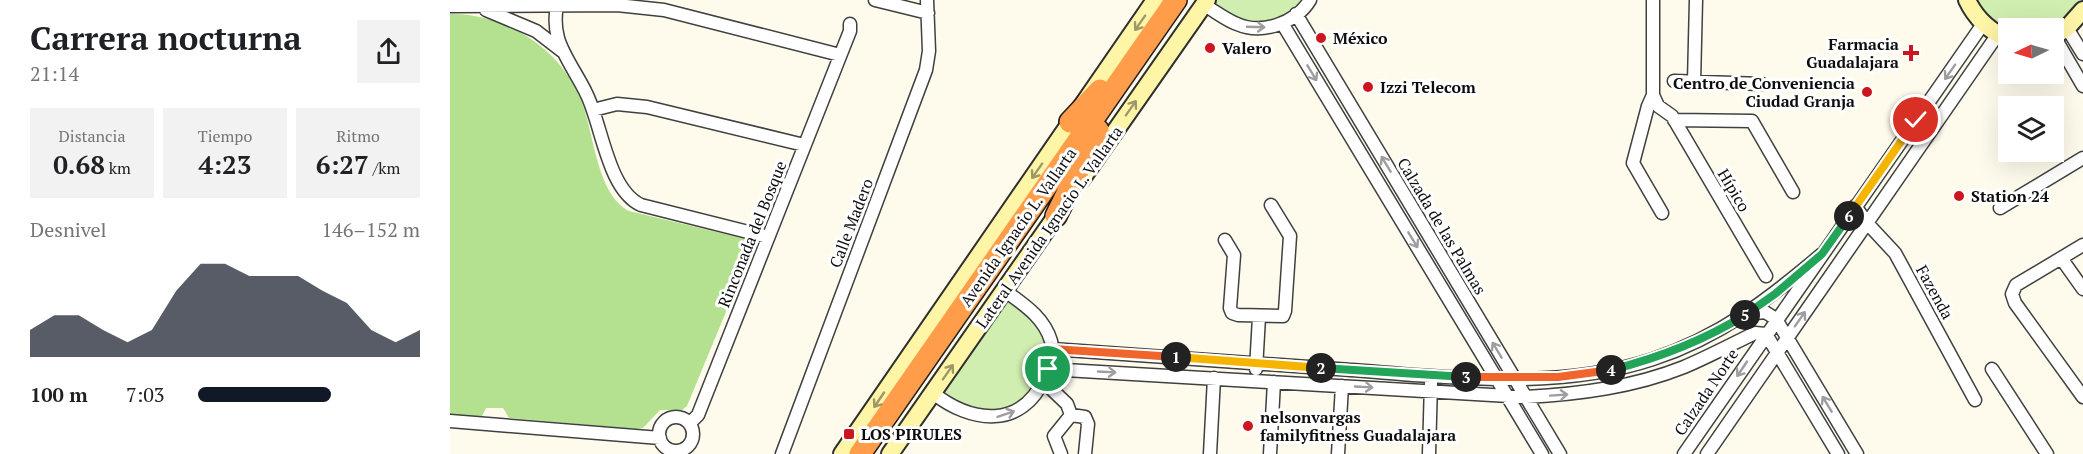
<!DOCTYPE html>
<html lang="es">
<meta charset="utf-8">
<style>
body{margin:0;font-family:"PT Serif",serif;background:#f2f2f2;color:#202124;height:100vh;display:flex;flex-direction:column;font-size:22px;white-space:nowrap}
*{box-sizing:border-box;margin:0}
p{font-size:20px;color:#757577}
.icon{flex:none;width:33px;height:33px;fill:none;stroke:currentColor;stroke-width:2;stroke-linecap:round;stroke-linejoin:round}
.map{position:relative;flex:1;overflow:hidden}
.side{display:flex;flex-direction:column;background:#fff;width:450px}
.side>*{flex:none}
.needle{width:39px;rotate:265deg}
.controls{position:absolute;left:1548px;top:18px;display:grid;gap:12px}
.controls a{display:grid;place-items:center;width:66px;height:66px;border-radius:0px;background:#fff;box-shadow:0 6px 24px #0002;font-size:30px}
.pin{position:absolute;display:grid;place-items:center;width:51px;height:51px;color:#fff;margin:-26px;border:3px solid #fff;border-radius:50%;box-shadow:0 2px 6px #0007}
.km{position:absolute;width:30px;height:30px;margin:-15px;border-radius:50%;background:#222;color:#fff;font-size:16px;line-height:30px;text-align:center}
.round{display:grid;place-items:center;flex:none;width:63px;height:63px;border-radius:0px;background:#f2f2f2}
.headline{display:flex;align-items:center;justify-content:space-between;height:102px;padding:0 30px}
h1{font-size:33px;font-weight:700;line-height:45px}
.stats{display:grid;grid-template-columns:repeat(3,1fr);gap:9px;height:102px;padding:6px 30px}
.stats div{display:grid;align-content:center;border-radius:0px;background:#f2f2f2;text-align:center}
.stats b{font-size:26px;font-weight:700}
.stats small{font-size:16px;font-weight:400}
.stats p{font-size:16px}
.chart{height:168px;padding:12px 30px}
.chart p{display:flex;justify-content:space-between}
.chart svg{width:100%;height:108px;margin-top:6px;fill:#111827;opacity:.7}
ul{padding:0 30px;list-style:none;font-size:20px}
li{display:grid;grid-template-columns:96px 72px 1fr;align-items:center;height:45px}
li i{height:15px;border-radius:8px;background:#111827}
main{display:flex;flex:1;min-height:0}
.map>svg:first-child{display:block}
</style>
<main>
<section class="side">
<div class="headline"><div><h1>Carrera nocturna</h1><p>21:14</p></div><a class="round"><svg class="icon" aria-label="share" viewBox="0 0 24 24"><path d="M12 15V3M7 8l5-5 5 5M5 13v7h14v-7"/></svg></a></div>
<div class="stats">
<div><p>Distancia</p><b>0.68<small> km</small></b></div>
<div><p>Tiempo</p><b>4:23</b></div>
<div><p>Ritmo</p><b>6:27<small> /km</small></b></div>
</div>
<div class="chart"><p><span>Desnivel</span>146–152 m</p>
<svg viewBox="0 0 160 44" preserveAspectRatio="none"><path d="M0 44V33L10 27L20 27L30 33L40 38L50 33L60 17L70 6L80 6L90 11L100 11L110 11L120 17L130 22L140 33L150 38L160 33V44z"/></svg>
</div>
<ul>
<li><b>100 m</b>7:03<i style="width:60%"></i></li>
</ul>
</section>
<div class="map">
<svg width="1633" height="454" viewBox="0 0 1633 454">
<rect width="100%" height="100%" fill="#fffbec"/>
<!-- green -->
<path fill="#d1eeb1" d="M761 0H854C837 17 813 29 788 21 778 17 768 9 759 3Z
M1524 0H1631C1610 35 1595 28 1558 28V31L1539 21Z
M554 297 581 317 597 347 591 374 578 395 557 409 527 412 487 393Z"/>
<!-- forest -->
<path fill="#b4e18f" d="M0 14C54 13 111 48 131 100 144 131 146 194 179 211L296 239 300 242 302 249 237 406 232 410H210L193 428 186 429 59 418 53 408H36L31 418 0 415Z"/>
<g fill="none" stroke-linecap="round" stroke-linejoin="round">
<!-- street casing -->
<g stroke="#404040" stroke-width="15">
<path id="street" d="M425 0 478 13
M1203 0V95L1198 106 1183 163 1212 213
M754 5C765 11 776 20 787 24 812 35 846 23 860 0
M0 6 167 5 214 10 390 55
M107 6C105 16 105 27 108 38 113 56 129 77 137 95 152 126 158 190 191 205L318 237
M36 10 86 31 112 51
M846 14 1110 454
M832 23 1092 454
M1617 28 1633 54
M1604 36 1633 86
M1224 81 1312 84
M1244 82 1246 0
M1203 95 1208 106 1222 116 1316 276
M143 110 167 104 197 107 354 145
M1224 120 1302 121 1343 192
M1405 206 1418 224 1445 253 1525 400
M1550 208 1633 158
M775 240 784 255 780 308 782 313 788 315 833 316 835 311 840 236 821 205
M1633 245 1566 285 1562 294 1565 303 1633 397
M1611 258 1633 289
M1298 314 1315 312 1326 319 1407 454
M602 349C697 355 792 362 887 369 990 376 1105 392 1203 359 1270 337 1319 299 1372 254
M598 369 1076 397C1130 394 1184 387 1234 367 1258 357 1282 344 1305 333L1316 334 1388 454
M806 369 809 317
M1542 369 1597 454
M593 381 617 404 621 415
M483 393C521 423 572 430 595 377 599 367 604 352 601 341 594 317 573 304 554 290
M209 434a17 17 0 1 1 34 0a17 17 0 1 1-34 0Z
M0 421 210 438
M240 423 248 415 400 31V24
M332 454 476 70 479 51 477 0
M611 454 604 436 621 415 635 417 638 424 635 454
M760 454 764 378
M820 454 824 382
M888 454 892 386
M979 454 981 383
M1234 454 1533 24
M1257 454 1548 34"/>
</g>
<!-- secondary casing -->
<g stroke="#2f2f2f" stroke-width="20">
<path id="secondary" d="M1517 0C1526 19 1539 31 1558 39
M1604 36 1617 28 1633 10
M631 180 757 0
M392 454 705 0
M440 454 613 206"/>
</g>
<!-- highway casing -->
<g stroke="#1e1e1e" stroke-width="24">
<path id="highway" d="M620 122 650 90
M606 216 648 130
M410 454 726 0"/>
</g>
<!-- street -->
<use href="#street" stroke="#fff" stroke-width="12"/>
<!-- secondary -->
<use href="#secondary" stroke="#fff5a7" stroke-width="16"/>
<!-- highway -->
<use href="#highway" stroke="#ff9d4a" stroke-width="21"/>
</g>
<!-- one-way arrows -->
<defs><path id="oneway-shaft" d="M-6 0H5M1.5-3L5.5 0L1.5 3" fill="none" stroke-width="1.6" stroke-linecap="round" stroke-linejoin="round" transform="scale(1.5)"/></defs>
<g stroke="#9e9869">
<use href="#oneway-shaft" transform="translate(690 23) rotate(125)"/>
<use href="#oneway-shaft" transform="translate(681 108) rotate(-55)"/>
<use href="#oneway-shaft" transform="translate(587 171) rotate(125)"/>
<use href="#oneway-shaft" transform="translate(498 372) rotate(-55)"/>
<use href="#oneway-shaft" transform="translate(429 400) rotate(124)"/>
</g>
<g stroke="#9e9e9e">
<use href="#oneway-shaft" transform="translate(806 27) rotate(2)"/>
<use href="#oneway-shaft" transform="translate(1500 72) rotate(125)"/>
<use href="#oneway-shaft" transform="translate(862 73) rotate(59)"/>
<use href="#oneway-shaft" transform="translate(936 164) rotate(-121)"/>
<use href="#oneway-shaft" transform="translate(963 240) rotate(59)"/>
<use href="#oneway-shaft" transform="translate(1350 319) rotate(-55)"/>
<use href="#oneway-shaft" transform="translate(1047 350) rotate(-121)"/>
<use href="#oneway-shaft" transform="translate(1292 369) rotate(124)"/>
<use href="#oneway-shaft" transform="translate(657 372) rotate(3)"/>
<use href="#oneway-shaft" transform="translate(914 387) rotate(3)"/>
<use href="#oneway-shaft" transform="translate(1109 395) rotate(-4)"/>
<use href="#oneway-shaft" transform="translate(1377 404) rotate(-121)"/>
<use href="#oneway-shaft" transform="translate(556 414) rotate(-19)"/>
</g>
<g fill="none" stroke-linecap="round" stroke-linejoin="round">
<!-- split-1 casing -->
<g stroke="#fff" stroke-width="12">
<path id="split-1" d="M598 369 602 349 726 357"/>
</g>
<!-- split-2 casing -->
<g stroke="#fff" stroke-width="12">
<path id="split-2" d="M726 357 871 368"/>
</g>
<!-- split-3 casing -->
<g stroke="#fff" stroke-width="12">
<path id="split-3" d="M871 368 1016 377"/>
</g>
<!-- split-4 casing -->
<g stroke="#fff" stroke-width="12">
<path id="split-4" d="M1016 377H1108L1161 370"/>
</g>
<!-- split-5 casing -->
<g stroke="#fff" stroke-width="12">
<path id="split-5" d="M1161 370C1208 358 1253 341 1295 315"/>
</g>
<!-- split-6 casing -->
<g stroke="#fff" stroke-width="12">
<path id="split-6" d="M1295 315 1325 294 1372 254 1399 216"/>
</g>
<!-- split-7 casing -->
<g stroke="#fff" stroke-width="12">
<path id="split-7" d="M1399 216 1466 120"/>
</g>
<!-- split-1 -->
<use href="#split-1" stroke="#f0652b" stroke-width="8"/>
<!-- split-2 -->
<use href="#split-2" stroke="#f5b400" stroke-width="8"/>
<!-- split-3 -->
<use href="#split-3" stroke="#22a559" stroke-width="8"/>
<!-- split-4 -->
<use href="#split-4" stroke="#f0652b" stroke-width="8"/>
<!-- split-5 -->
<use href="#split-5" stroke="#22a559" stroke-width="8"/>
<!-- split-6 -->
<use href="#split-6" stroke="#22a559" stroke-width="8"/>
<!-- split-7 -->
<use href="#split-7" stroke="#f5b400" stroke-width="8"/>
</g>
<!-- markers -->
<g fill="#cc151e" stroke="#fff" stroke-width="2">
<circle cx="871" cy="38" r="6"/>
<circle cx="760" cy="48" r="6"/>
<path d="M1458 44h6v6h6v6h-6v6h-6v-6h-6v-6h6z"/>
<circle cx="918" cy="87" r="6"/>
<circle cx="1417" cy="92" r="6"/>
<circle cx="1509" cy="196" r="6"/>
<circle cx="798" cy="426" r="6"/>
<rect x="393" y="428" width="12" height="12" rx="3"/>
</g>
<g text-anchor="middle" stroke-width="6" stroke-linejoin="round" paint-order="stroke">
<!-- poi labels -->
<g font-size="16" font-weight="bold" fill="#0d0d0d" stroke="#fff" text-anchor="start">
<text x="883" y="44">México</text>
<text x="1449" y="50" text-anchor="end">Farmacia<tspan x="1449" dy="18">Guadalajara</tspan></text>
<text x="772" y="54">Valero</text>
<text x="1405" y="89" text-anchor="end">Centro de Conveniencia<tspan x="1405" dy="18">Ciudad Granja</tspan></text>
<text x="930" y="93">Izzi Telecom</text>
<text x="1521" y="202">Station 24</text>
<text x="810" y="423">nelsonvargas<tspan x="810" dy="18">familyfitness Guadalajara</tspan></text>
<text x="411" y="440">LOS PIRULES</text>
</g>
<!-- street labels -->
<g font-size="16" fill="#0d0d0d" stroke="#fff">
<text transform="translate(1284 190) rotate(59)" y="6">Hípico</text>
<text transform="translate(401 223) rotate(-69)" y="6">Calle Madero</text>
<text transform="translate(992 226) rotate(59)" y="6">Calzada de las Palmas</text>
<text transform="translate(568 227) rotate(-55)" y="6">Avenida Ignacio L. Vallarta</text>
<text transform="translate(599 227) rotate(-55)" y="6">Lateral Avenida Ignacio L. Vallarta</text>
<text transform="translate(302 234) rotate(-68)" y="6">Rinconada del Bosque</text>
<text transform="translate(1485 292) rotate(61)" y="6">Fazenda</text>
<text transform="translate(1256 392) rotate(-56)" y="6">Calzada Norte</text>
</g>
</g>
</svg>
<div class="controls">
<a><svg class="needle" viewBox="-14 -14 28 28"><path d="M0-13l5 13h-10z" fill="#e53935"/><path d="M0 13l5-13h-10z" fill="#757577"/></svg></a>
<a><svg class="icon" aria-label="layers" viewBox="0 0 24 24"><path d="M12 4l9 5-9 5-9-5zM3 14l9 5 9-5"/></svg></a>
</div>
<div class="pin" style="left:598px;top:369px;background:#1e9e55"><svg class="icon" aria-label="arrive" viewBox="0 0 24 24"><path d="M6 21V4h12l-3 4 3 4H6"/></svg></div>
<div class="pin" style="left:1466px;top:120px;background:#d93025"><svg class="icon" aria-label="check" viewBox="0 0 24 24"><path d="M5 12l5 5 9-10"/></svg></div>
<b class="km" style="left:726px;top:357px">1</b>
<b class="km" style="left:871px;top:368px">2</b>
<b class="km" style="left:1016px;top:377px">3</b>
<b class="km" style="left:1161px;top:370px">4</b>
<b class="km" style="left:1295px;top:315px">5</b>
<b class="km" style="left:1399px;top:216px">6</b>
</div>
</main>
